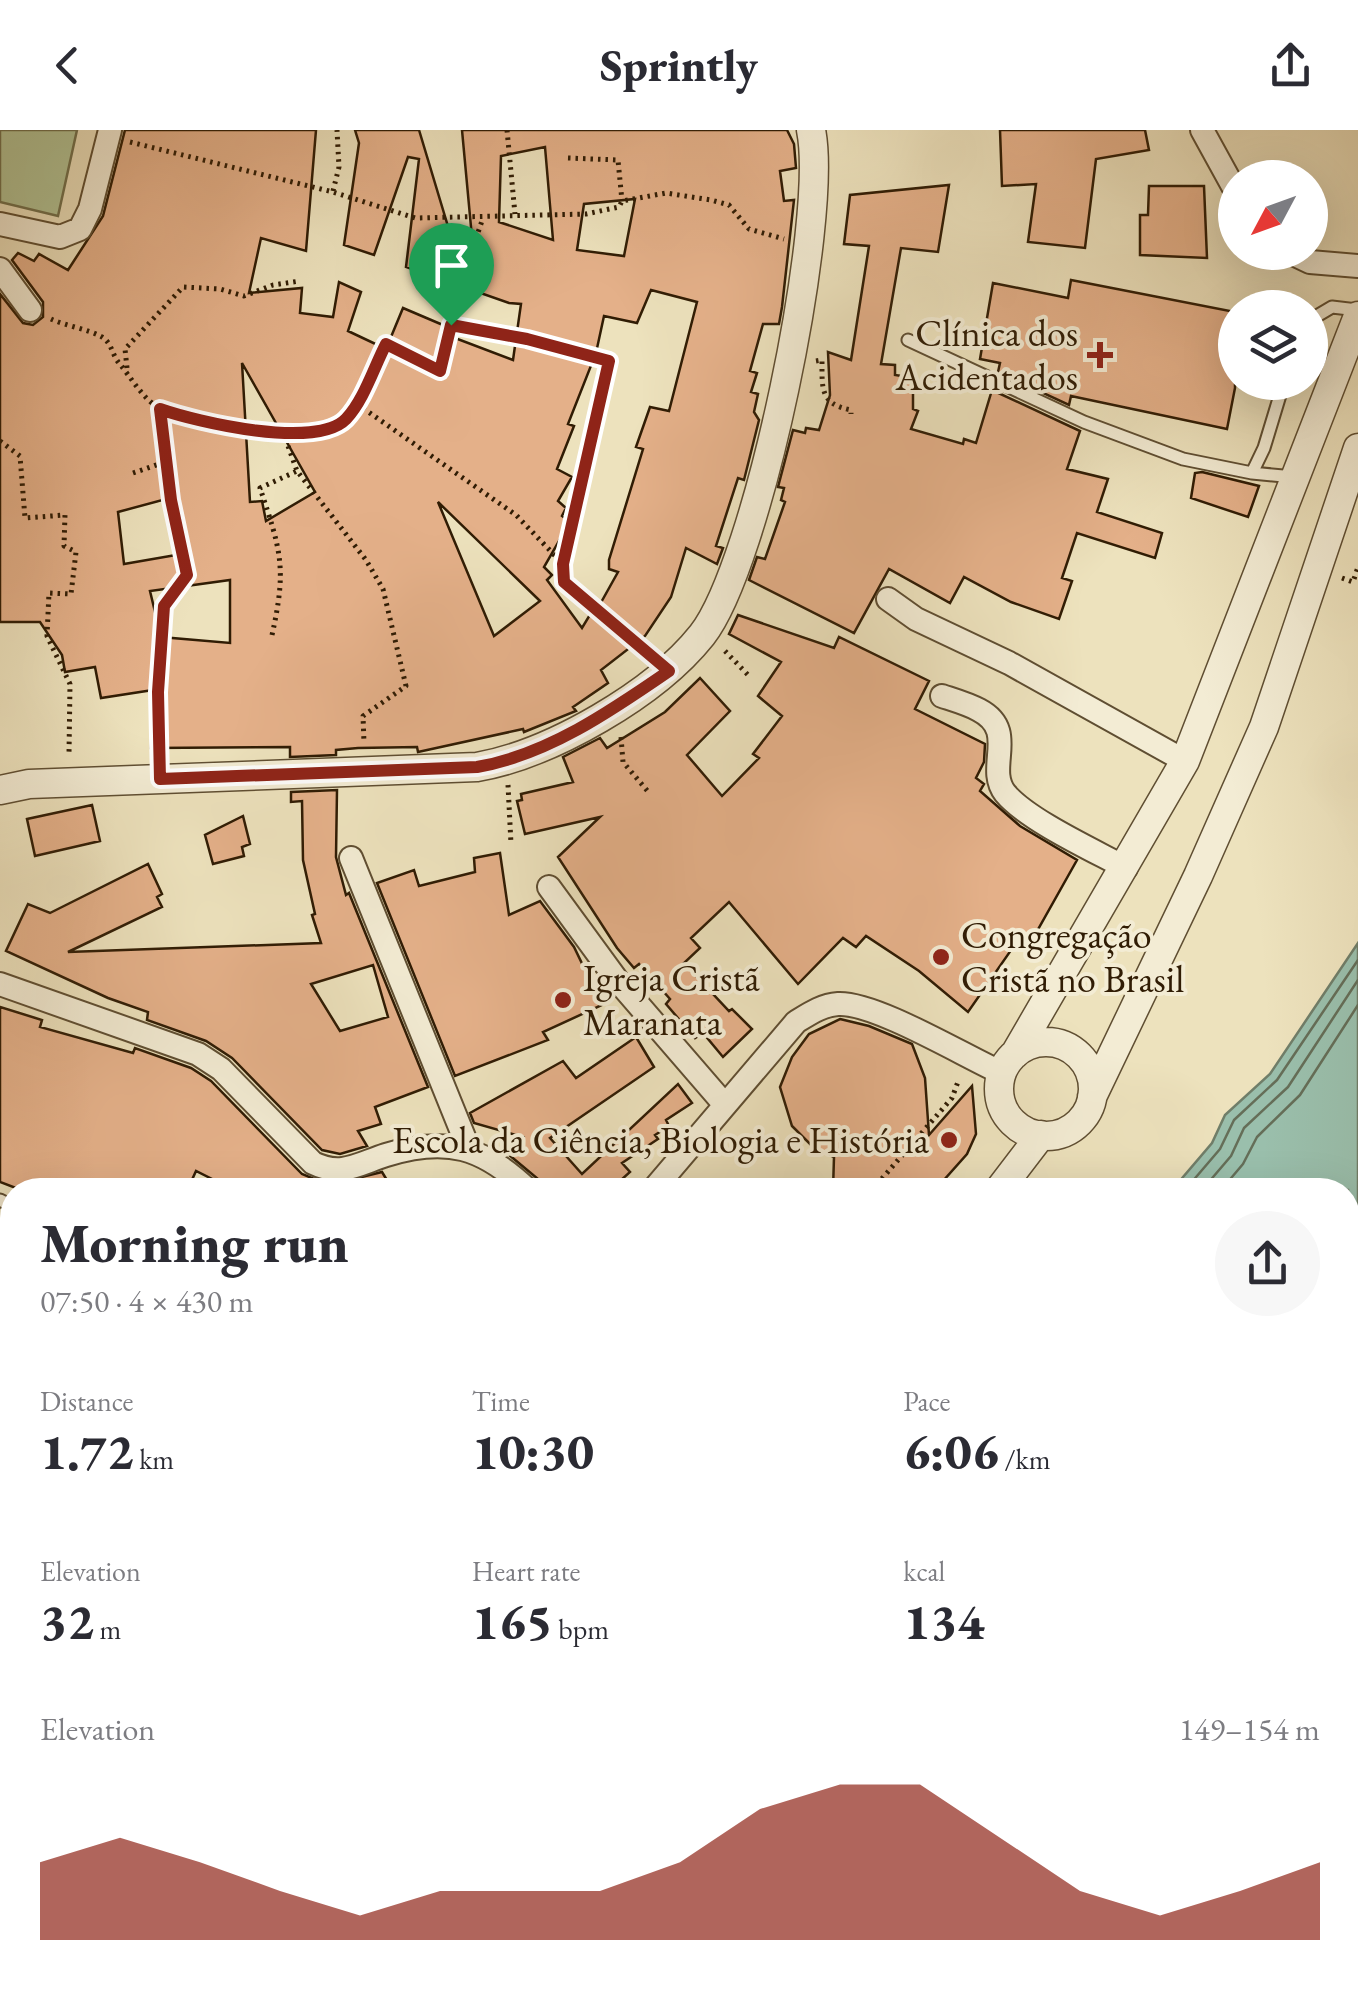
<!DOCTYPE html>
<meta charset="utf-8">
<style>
body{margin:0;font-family:"EB Garamond",serif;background:#f7f7f7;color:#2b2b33;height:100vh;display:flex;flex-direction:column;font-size:38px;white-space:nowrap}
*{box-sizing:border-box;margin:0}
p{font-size:32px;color:#7c7c81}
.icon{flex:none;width:55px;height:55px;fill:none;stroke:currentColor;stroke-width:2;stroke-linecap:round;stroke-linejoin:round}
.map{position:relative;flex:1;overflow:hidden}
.side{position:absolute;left:0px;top:1048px;width:1360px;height:812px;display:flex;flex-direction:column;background:#fff;border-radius:40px 40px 0 0;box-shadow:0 10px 40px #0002}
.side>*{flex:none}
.needle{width:65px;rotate:229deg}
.buttons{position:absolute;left:1218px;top:30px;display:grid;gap:20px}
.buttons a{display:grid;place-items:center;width:110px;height:110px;border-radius:50%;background:#fff;box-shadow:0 10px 40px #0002;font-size:50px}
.pin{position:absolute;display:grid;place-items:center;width:85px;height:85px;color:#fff;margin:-102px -42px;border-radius:50% 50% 50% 0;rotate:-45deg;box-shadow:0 0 10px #0007}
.pin .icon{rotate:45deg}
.round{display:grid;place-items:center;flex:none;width:105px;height:105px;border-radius:52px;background:#f7f7f7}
.summary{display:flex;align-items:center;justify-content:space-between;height:170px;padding:0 40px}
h1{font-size:55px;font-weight:800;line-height:75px}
.stats{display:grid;grid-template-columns:repeat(3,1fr);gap:15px;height:170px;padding:10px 40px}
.stats div{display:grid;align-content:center}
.stats b{font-size:50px;font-weight:800}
.stats small{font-size:28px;font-weight:400}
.stats p{font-size:28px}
.chart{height:280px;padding:20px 40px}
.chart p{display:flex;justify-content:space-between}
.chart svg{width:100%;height:180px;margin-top:10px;fill:#8f2418;opacity:.7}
header{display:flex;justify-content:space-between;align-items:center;height:130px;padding:0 40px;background:#fff;font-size:45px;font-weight:800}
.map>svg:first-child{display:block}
</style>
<header><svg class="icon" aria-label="back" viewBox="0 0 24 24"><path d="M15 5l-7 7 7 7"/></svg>Sprintly<svg class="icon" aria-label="share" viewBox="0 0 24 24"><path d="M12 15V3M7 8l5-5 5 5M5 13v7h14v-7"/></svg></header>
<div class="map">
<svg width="1358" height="1859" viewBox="0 0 1358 1859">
<rect width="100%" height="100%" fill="#ede2bd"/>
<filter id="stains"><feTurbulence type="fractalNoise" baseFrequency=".002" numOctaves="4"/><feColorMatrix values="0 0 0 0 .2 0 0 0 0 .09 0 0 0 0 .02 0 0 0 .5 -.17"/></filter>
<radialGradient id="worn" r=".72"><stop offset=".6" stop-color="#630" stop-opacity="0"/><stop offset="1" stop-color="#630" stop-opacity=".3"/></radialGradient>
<!-- green -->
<path fill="#b2c496" stroke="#71704d" stroke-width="2.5" d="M0 0H77L58 86 0 72Z"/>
<!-- water -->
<path fill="#9abfac" stroke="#707e69" stroke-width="2.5" d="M1358 813V1859H497L507 1848H1348V1060H1172L1212 1013 1225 985 1270 944Z"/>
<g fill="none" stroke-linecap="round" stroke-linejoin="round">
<!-- shore -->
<path stroke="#656e58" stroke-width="2.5" d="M1185 1060 1220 1019 1234 990 1277 950 1358 830
M1202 1060 1231 1026 1244 998 1288 957 1358 850
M1221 1060 1243 1034 1257 1007 1300 965 1358 875"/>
</g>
<!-- building -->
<path fill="#e4b089" stroke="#301c04" stroke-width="2.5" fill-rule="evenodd" d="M125 0H316L306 121 261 108 249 163 302 158 300 183 333 187 339 152 361 162 348 201 386 219 403 178 450 198 447 205 513 230 521 174 509 173 406 137 419 29 408 27 374 125 344 115 359 13 355 0H419L462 143 475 140 462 0H787L794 14 796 38 780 41 784 71 794 70 782 177 779 194H763L750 241 757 243 751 262 758 264 754 282 759 290 744 350 738 348 716 416 723 418 717 434 686 418 671 467 645 506 601 540 608 553 573 577 576 581 524 602 523 599 418 622 417 617 358 618 336 620V625L290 627V617L151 618 153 560 101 568 95 537 65 542 62 525 40 492H0V164L23 193 33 195 43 187V172L12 130 18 123 34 131 39 124 68 140 103 86ZM545 17 553 110 499 92 501 26ZM635 69 624 126 577 120 584 74ZM651 160 697 172 669 281 650 277 636 317 643 319 609 430V439L618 442 594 485 591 483 582 498 547 450 552 445 544 437 570 392 562 386 566 378 558 371 572 347 557 339 574 296 568 294 596 223 604 186 637 193ZM242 233 315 362 266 391 262 371 250 372ZM166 369 176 425 124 434 118 382ZM438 372 540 471 494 506ZM230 450V513L161 507 150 461Z
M1000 0H1145L1149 20 1096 29 1085 118 1028 112 1036 54 1002 56Z
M949 55 938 122 901 118 881 234 895 235V245L908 247 913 252V279L918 281 911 299 963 314 964 309 976 313 992 260 1080 301 1067 339 1108 349 1097 382 1162 403 1155 428 1077 403 1062 448 1072 451 1059 489 1011 472 964 447 950 473 889 439 854 503 749 450 757 427 765 429 785 372 781 370 784 358 778 357 793 300 805 303 806 298 819 300 830 265 828 222 851 230 869 116 844 114 850 65Z
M1149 56H1204L1207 128 1140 125V85H1148Z
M1071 150 1235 182V258L1227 299 1071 266 1069 275 998 242 1000 233 980 229 993 153 1068 168Z
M1202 342 1259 356 1248 387 1191 368 1195 343Z
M738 485 834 518 839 507 929 551 915 579 985 614 984 632 976 648 984 654 980 661 1020 696 1077 730 1032 810 1023 803 968 882 919 841 866 806 856 817 843 808 798 854 729 772 691 808 700 818 684 833 729 881 732 879 752 899 723 927 703 903 695 908 666 874 670 869 639 834 634 838 617 818 558 727 600 687 525 704 517 671 522 670 521 664 573 652 563 627 600 608 607 618 665 582 700 548 730 581 687 625 722 666 759 628 753 624 782 586 758 566 781 532 729 504Z
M337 660 336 727 346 765 349 763 428 957 375 977 381 994 358 1001 367 1016 340 1024 322 1020 232 928 206 911 147 890 148 882 108 868 6 821 28 774 50 783 148 734 162 764 157 767 162 777 68 822 321 813 312 785 315 784 303 730 302 671 291 672V662ZM373 835 388 887 340 901 311 854Z
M92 675 100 711 35 726 27 689Z
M243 686 250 714 242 717 244 726 213 734 205 705Z
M500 723 509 785 540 771 574 817 602 875 543 902 548 910 455 946 377 753 414 740 419 756 475 742 474 728Z
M0 877 42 890 40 897 133 923 135 918 191 938 211 951 302 1044 324 1053 314 1060H234L196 1041 191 1052 181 1050 179 1060H21L0 1052Z
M840 889 869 896 912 914 925 948 929 1005 972 956 976 1004 967 1024 935 1060H833L834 1027 813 1017 792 996 780 957 792 927 809 904Z
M636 907 654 937 550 1008 582 1044 678 954 692 973 666 990 669 996 655 1005 658 1009 622 1033 630 1042 610 1060H543L538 1049 508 1024 523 1007 474 993 470 983 563 931 576 948Z
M382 1042 393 1060H337L333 1054Z"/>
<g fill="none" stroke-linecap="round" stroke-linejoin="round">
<!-- service casing -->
<g stroke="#5f4e32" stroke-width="15">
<path id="service" d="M1310 190 1332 177 1358 180
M908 210 1084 292 1183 329 1252 343
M1284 252 1264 318 1252 343 1294 347
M0 1070 12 1076"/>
</g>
<!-- minor casing -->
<g stroke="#5f4e32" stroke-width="26">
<path id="minor" d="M1202 0 1235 60
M0 94 60 107 80 99 90 79 110 0
M1289 122 1310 132 1358 136
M0 139 30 180
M888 469 916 489 1009 533 1185 631
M942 566C954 570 968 574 979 580 1019 601 985 637 1005 663 1027 690 1095 721 1126 738
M351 728 468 1017
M549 757 617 850 725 975
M0 854 198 924 221 939 313 1033C341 1047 358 1034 386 1025 447 1006 483 1017 528 1060
M653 1060 796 892C809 884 822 875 838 874 875 872 964 926 1002 943
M196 1859 206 1848"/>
</g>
<!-- tertiary casing -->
<g stroke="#5f4e32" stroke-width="31">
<path id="tertiary" d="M0 660 29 654 477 637C551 624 655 564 702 505 758 434 829 89 811 0
M999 959a47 47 0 1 1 94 0a47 47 0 1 1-94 0Z
M1015 924 1185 631 1358 186
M1092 967 1198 746 1264 597 1358 318
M999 1060 1041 1005
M303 1859 313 1848"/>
</g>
<!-- path -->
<path stroke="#301c04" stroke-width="5" stroke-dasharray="2.5 5" stroke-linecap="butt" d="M507 0 515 84
M130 12 333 62 415 88 586 84 619 77 622 71 666 63 711 70 729 75 749 99 784 109
M568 28 618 30 622 71
M333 61 339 37 337 0
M51 189C66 196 88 199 102 207 112 213 112 225 119 233 130 246 143 269 159 278 186 295 306 311 333 298 360 286 374 238 386 214L440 241C453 189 465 139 483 88
M451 195 527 209 609 231 563 434 564 452 646 525
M816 231 822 230C822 259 820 274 851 280V284
M127 238 125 219 183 157 220 159 244 166 273 155 300 151
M357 274 516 385 563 434
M283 302 297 341 366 430 383 459 406 556 363 586 364 613
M0 311 20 326 25 388 65 385 64 416 76 422 71 464 49 463 47 506 70 554 69 624
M133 343 168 331
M1342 448 1353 452 1358 437
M272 505C287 438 281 421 260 358L297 341
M725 521 751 548
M621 607 623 632 650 664
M158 623 164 475 187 445 171 370 160 279
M508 655 511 714
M872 1060 952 968 959 949"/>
<!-- service -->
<use href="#service" stroke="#f3ecd4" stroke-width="11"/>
<!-- minor -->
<use href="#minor" stroke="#f3ecd4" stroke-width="22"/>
<!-- tertiary -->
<use href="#tertiary" stroke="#f3ecd4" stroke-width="28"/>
</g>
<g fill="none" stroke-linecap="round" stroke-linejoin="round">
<!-- route casing -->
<g stroke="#fff" stroke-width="20">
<path id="route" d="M451 195 527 209 609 231 563 434 564 452 669 541C611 581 547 625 477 637L160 649 158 562 164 476 187 445 171 370 160 279C197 292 316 320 346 289 364 270 374 237 386 214L440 241Z"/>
</g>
<!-- route -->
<use href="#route" stroke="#8f2418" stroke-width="12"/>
</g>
<!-- markers -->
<g fill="#8f2418" stroke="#f3ecd4" stroke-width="4">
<path d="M1095 210h10v10h10v10h-10v10h-10v-10h-10v-10h10z"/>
<circle cx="941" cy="827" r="10"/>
<circle cx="563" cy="870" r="10"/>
<circle cx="949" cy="1010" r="10"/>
</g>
<g text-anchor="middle" stroke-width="8" stroke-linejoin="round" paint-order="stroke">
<!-- poi labels -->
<g font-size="38" fill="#301c04" stroke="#f3ecd4" text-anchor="end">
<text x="1078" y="216">Clínica dos<tspan x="1078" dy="44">Acidentados</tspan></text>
<text x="961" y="818" text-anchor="start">Congregação<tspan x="961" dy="44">Cristã no Brasil</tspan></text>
<text x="583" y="861" text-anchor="start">Igreja Cristã<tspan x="583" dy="44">Maranata</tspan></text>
<text x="929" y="1023">Escola da Ciência, Biologia e História</text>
</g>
</g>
<rect width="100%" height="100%" filter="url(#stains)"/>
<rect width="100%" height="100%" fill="url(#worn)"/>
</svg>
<div class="buttons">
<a><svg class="needle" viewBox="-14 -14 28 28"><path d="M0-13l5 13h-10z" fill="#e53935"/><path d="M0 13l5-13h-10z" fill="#7c7c81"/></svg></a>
<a><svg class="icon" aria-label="layers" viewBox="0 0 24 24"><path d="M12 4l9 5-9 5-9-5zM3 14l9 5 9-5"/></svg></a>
</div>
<div class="pin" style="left:451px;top:195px;background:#1e9e55"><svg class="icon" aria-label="arrive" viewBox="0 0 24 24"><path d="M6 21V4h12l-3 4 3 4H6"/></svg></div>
<section class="side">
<div class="summary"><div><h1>Morning run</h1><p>07:50 · 4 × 430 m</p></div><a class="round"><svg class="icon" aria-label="share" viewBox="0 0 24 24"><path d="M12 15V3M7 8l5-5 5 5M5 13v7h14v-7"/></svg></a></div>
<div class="stats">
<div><p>Distance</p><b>1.72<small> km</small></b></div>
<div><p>Time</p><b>10:30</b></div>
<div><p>Pace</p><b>6:06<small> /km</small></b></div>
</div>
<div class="stats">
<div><p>Elevation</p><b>32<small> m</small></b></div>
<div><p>Heart rate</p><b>165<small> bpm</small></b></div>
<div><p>kcal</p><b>134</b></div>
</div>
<div class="chart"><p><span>Elevation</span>149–154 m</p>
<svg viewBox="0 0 160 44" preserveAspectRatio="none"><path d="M0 44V25L10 19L20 25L30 32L40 38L50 32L60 32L70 32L80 25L90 12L100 6L110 6L120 19L130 32L140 38L150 32L160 25V44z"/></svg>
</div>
</section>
</div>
